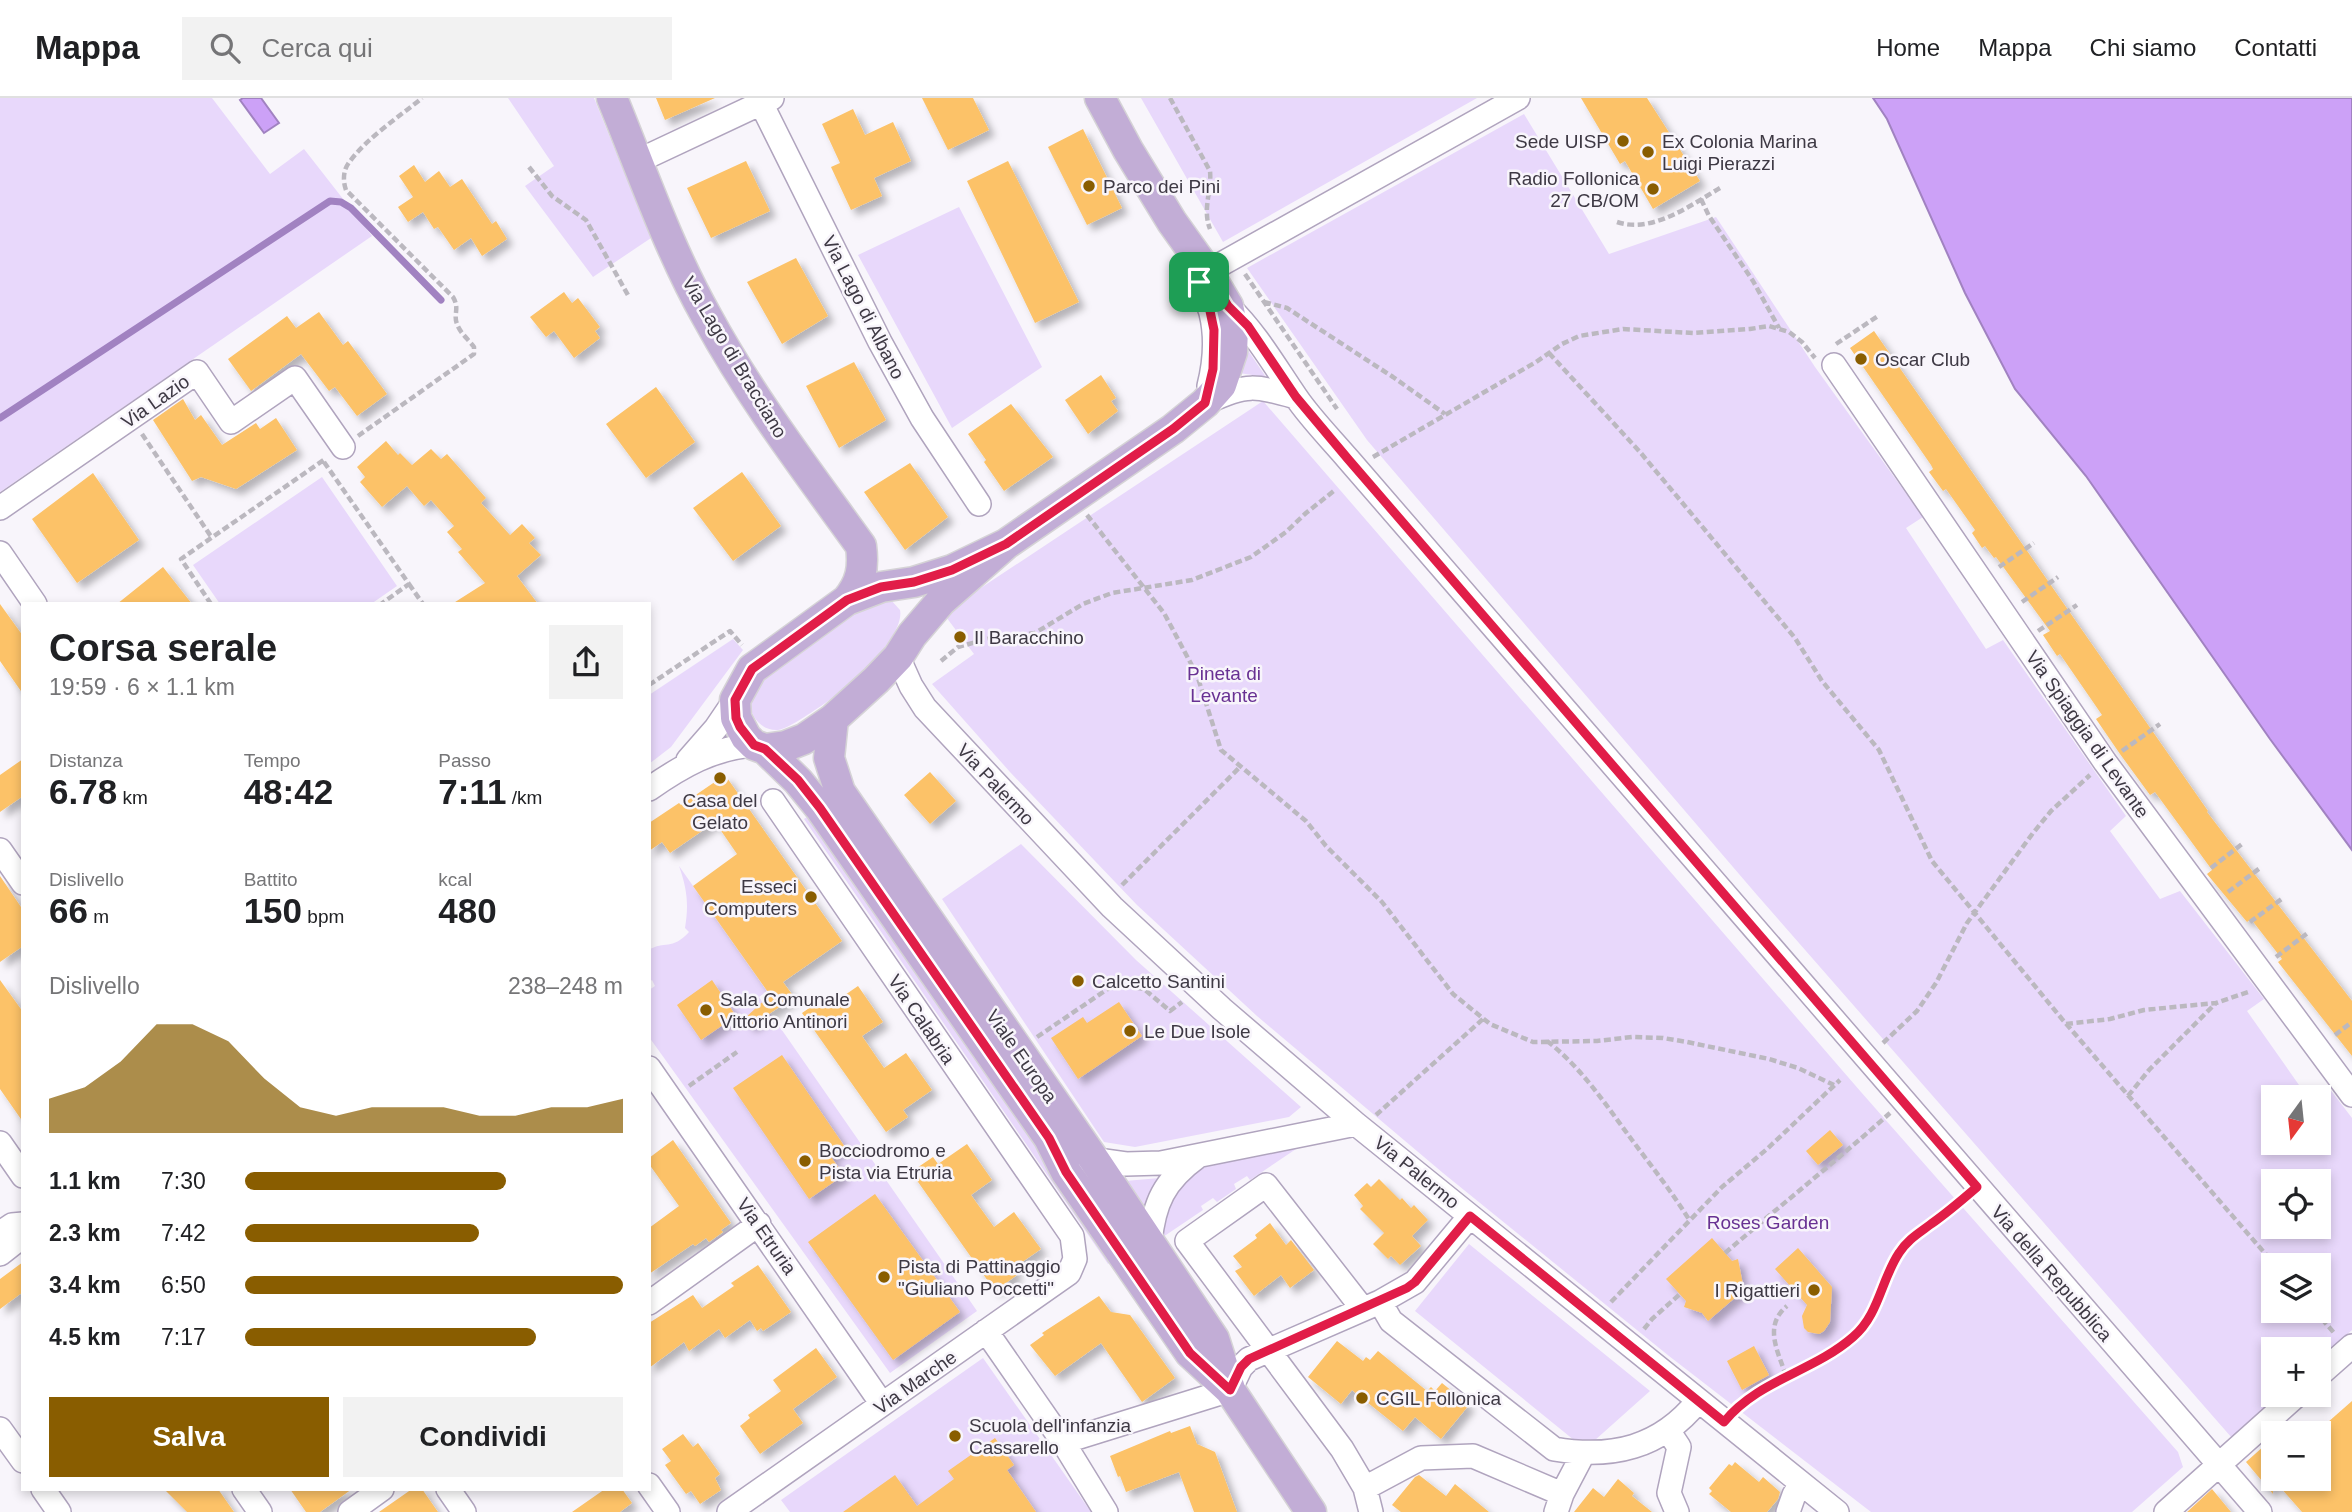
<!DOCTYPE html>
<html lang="it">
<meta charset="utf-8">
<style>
body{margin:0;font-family:Arial,sans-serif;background:#f2f2f2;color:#202124;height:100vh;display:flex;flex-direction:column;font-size:26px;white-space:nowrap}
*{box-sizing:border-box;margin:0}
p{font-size:23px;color:#757577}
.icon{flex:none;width:38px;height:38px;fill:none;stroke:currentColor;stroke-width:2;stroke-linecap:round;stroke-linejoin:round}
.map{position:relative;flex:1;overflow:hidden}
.panel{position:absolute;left:21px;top:504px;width:630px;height:889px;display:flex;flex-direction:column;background:#fff;border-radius:0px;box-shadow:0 4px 10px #0003}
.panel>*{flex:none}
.needle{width:46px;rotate:195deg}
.controls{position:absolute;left:2261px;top:987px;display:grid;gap:14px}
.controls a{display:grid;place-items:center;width:70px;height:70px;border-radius:0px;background:#fff;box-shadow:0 4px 10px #0003;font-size:35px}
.pin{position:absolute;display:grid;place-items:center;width:60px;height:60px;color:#fff;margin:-30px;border-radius:14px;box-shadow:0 4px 10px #0006}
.round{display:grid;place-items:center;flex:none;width:74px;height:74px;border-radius:0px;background:#f2f2f2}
.head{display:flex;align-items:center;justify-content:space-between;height:119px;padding:0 28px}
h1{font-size:38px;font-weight:700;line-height:52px}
.stats{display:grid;grid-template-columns:repeat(3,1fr);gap:10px;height:119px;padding:7px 28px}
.stats div{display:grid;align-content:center}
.stats b{font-size:35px;font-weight:700}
.stats small{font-size:19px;font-weight:400}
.stats p{font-size:19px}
.chart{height:196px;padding:14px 28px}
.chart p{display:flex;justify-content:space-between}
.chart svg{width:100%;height:126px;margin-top:7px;fill:#895d00;opacity:.7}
.action{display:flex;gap:14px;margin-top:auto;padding:14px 28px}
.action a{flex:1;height:80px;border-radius:0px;background:#895d00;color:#fff;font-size:28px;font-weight:700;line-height:80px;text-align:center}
.action a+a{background:#f2f2f2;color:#202124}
ul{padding:0 28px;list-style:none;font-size:23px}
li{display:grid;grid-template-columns:112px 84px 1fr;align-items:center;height:52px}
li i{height:18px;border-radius:9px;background:#895d00}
header{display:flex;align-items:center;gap:42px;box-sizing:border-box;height:98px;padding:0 35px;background:#fff;border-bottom:2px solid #e0e0e0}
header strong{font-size:33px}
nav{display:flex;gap:38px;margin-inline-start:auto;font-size:24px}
.search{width:490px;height:63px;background:#f2f2f2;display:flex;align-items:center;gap:18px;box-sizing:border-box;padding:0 24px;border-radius:0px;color:#757577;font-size:26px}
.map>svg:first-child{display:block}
</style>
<header>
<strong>Mappa</strong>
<div class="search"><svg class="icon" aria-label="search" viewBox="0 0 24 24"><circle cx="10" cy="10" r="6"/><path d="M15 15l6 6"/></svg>Cerca qui</div>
<nav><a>Home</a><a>Mappa</a><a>Chi siamo</a><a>Contatti</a></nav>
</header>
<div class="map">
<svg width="2352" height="1414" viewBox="0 0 2352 1414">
<defs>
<filter id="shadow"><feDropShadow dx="6" dy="6" stdDeviation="3.5" flood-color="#0004"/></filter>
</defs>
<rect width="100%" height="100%" fill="#f8f5fb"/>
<!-- green -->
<path fill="#e8d8fb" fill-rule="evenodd" d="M0 0H212L270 76 304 51 372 138 0 394Z
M508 0H594L651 140 593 179 525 88 554 68Z
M1141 0H1477L1223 144Z
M1524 16 1609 156 1716 119 1815 269 1923 419 1906 430 1986 551 2003 542 2126 718 2110 733 2160 801 2180 793 2264 901 2247 913 2306 997 2329 990 2352 1020V1232L2319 1262V1251H2273V1297H2280L2232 1340 1757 797 1367 342 1247 170ZM2273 999H2319V1045H2273ZM2273 1083H2319V1129H2273ZM2273 1167H2319V1213H2273Z
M959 109 1042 269 952 330 858 157Z
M1245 248 1266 279 1239 275Z
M1263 303 1861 994 2178 1354 2183 1369 2132 1414H1871L1669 1258 1443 1075 1257 918 1137 807 1010 674 932 586 974 556 943 515Z
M322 379 397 488 371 506H220L193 467Z
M891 502 900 512C904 530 876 561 863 575 854 586 790 632 778 632 762 633 752 620 749 606L760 582 868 506Z
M733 541 743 552 671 649 649 666V597Z
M810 717 1114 1161 1108 1166 804 721Z
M1021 746 1136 862 1301 1009 1289 1019 1135 1049 1104 1044 942 801Z
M679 768 767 893 759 899 977 1213 890 1275 649 939V892L655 888 652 882 649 884V852C664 842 672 853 689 834L685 830C689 807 687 790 679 768Z
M1299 1049 1250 1082 1247 1078 1234 1086 1236 1091 1217 1104 1213 1100 1201 1108 1203 1112 1163 1139 1161 1128 1171 1095 1201 1070Z
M1160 1080 1152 1090 1144 1111 1125 1083Z
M1469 1146 1650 1293 1585 1351 1415 1213Z
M983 1260 1091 1414H790L781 1402Z"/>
<!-- water -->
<path fill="#cca1f7" stroke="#a182c1" stroke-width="2" d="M243 0H261L279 25 264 35 240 2Z
M1873 0H2352V752L2270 641 2086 378 2015 291 1965 195 1887 21Z"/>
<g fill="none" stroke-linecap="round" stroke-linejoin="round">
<!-- stream -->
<path stroke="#a182c1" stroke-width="7" d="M0 320 330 103 341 104 351 110 441 202"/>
</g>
<!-- building -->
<path fill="#fcc267" filter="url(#shadow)" d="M656 0H715L665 22Z
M922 0H973L989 32 948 52Z
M1581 0H1647L1700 83 1653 111 1625 63 1620 66Z
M853 11 865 37 893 24 911 63 874 80 882 98 851 112 831 69 840 65 822 26Z
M1083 31 1122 110 1087 127 1048 49Z
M746 63 770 113 711 140 687 90Z
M1008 63 1079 204 1035 225 967 83Z
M414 67 425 84 439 73 450 89 462 81 492 126 496 123 507 141 482 158 471 140 454 152 438 129 434 131 423 114 408 124 398 109 413 99 399 78Z
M796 160 828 218 782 246 747 184Z
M564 194 572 205 578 200 600 229 595 233 600 240 574 260 554 233 546 239 530 219Z
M319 214 343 247 348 243 387 296 357 318 335 289 329 293 301 256 251 293 228 261 287 218 296 230Z
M1874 233 2208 713 2207 714 2352 903V958L2278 864 2282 861 2251 821 2247 824 2207 776 2212 772 2155 694 2150 697 2120 656 2096 621 2102 617 2060 556 2057 558 2043 537 2050 533 1996 459 1994 460 1985 448 1982 450 1972 435 1975 432 1946 391 1943 393 1929 374 1933 371 1931 367 1850 250Z
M854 264 886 322 839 350 806 288Z
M1101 277 1116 300 1111 303 1118 313 1088 336 1065 302Z
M656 289 695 344 646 380 606 326Z
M183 301 195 322 201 317 222 347 256 325 260 331 276 320 297 352 236 391 201 379 192 383 153 322Z
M1011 306 1053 359 1004 393 984 364 986 362 968 336Z
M386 343 398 357 400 355 412 367 431 351 441 361 447 356 486 400 481 405 510 437 522 426 535 440 529 445 541 457 517 478 538 506H452L485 485 458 454 462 451 447 434 454 428 431 402 424 408 407 388 382 409 360 384 365 379 357 369Z
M910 365 948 419 905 452 864 394Z
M742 374 781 428 733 463 693 410Z
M93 375 139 442 77 485 32 421Z
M163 469 192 506H117Z
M0 506 23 538V596L0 563Z
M23 661V698L0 714V677Z
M930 674 956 703 930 726 904 697Z
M725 677 842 843 783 884 794 899 750 929 744 921 770 897 693 788 737 756 715 724 670 755 662 744 649 753V725L679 705 681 707Z
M0 778 23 812V848L0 864Z
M0 882 23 914V1024L0 991Z
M712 882 736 918 701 942 677 907Z
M858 888 883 924 862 938 884 970 906 955 932 992 903 1012 908 1019 886 1034 802 915 824 900 829 908Z
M1119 904 1142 938 1078 981 1051 940 1083 919 1087 925Z
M782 957 845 1049 831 1059 844 1077 809 1101 733 990Z
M1830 1032 1843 1047 1818 1067 1806 1053Z
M673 1042 731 1125 721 1132 723 1134 709 1144 706 1140 695 1148 693 1146 649 1176V1130L679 1108 649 1066V1060Z
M967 1046 992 1082 971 1097 994 1129 1014 1114 1041 1151 1012 1171 1017 1177 995 1193 911 1074 933 1059 938 1066Z
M1379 1081 1400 1102 1402 1100 1411 1110 1414 1107 1428 1122 1412 1138 1421 1148 1400 1167 1391 1158 1388 1161 1373 1146 1384 1135 1360 1111 1363 1108 1354 1097 1367 1085 1371 1089Z
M875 1096 960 1214 893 1262 808 1144Z
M1270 1125 1286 1147 1291 1142 1314 1172 1290 1190 1281 1177 1254 1198 1235 1173 1242 1169 1233 1158 1257 1140 1255 1137Z
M1712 1140 1732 1163 1738 1161 1744 1192 1708 1223 1702 1215 1684 1209 1686 1203 1666 1181Z
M1798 1150 1832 1189 1830 1224 1824 1233 1819 1236 1808 1234 1804 1230 1802 1218 1807 1207 1775 1171Z
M23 1164V1194L0 1211V1181Z
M758 1167 791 1214 763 1233 761 1230 757 1233 750 1222 725 1240 719 1231 689 1253 684 1244 649 1270V1225L693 1197 702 1210 734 1188 731 1185Z
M1099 1198 1111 1214 1130 1217 1175 1280 1142 1304 1101 1245 1055 1278 1030 1247 1044 1237 1042 1235Z
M1337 1243 1363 1263 1366 1259 1370 1262 1378 1253 1427 1293 1431 1289 1435 1293 1442 1285 1469 1307 1441 1341 1415 1319 1403 1333 1352 1292 1341 1306 1308 1279Z
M1754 1248 1769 1277 1742 1292 1727 1263Z
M816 1250 837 1279 793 1311 803 1325 760 1356 740 1328 750 1320 748 1317 781 1293 773 1282Z
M2352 1303V1414H2302L2273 1381V1396L2246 1364 2273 1340V1381H2319V1332Z
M1190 1328 1197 1346 1215 1354 1237 1414H1194L1179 1374 1126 1394 1120 1378 1118 1379 1110 1358 1170 1333 1171 1335Z
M683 1336 693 1349 698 1345 720 1376 715 1380 721 1392 700 1406 691 1393 686 1396 665 1367 671 1363 662 1351Z
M995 1340 1014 1367 1007 1372 1036 1414H843L895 1377 917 1408 954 1381 948 1373Z
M1735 1364 1759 1384 1763 1379 1780 1394 1778 1401 1767 1414H1731L1709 1396 1712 1393 1709 1390 1729 1366 1732 1368Z
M1419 1377 1446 1398 1455 1386 1489 1414H1401L1392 1407 1415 1379Z
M1618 1381 1634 1395 1632 1398 1652 1414H1574L1593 1390 1604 1399Z
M164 1391H218L234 1414H187Z
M290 1391H352L320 1414H306Z
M412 1391H422L438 1414H379Z
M605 1391H622L632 1405 620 1414H572Z
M2212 1391 2231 1414H2187Z"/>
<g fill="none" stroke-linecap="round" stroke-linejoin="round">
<!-- minor casing -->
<g stroke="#b0a4be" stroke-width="26">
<path id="minor" d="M761 5 880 244 922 320 979 406
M638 63 772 0
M1228 208C1256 235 1274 267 1296 299 1311 321 1331 341 1348 361L2260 1414
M1834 267 2105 664 2352 997
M1209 288C1215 264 1217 240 1211 215 1208 203 1198 191 1200 178L1518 0
M1209 303C1247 285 1256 288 1296 299
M0 410 197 274 231 324 295 280 343 349
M0 455 35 506
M898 559 911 588 925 610 1112 809 1222 911 1356 1026 1837 1414
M688 662 716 630 735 602
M649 691C682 668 713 650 754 647
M0 752 23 785
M649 970 882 1306
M0 1045 23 1078
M1083 1060 1126 1066 1161 1065 1356 1026
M0 1135 12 1127 23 1126
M1150 1144C1154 1105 1164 1083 1197 1059
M0 1156 23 1138
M1380 1204 1415 1184 1470 1118
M649 1205 759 1126
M1362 1210 1266 1087 1187 1143 1342 1351 1365 1390 1371 1414
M986 1233 1063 1344 1106 1414
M2319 1277 2352 1248
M0 1331 23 1363
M1669 1334 1679 1349 1669 1395 1677 1414
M1063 1344 1230 1292 1241 1269 1249 1261 1380 1204 1391 1223 1554 1351C1612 1361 1660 1350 1698 1303
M649 1387 668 1414
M1365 1390 1421 1360 1473 1358 1562 1396
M43 1391 59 1414
M244 1391 260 1414
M448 1391 464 1414
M350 1414 382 1391
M729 1414 1069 1175 1075 1161 1072 1138 773 703
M1556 1414 1562 1396 1583 1356
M1788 1414 1794 1397 1801 1386
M2166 1414 2297 1297"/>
</g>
<!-- major casing -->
<g stroke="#d5d3d6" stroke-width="33">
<path id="major" d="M612 0C642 73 668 150 707 219 751 300 807 373 861 448 864 470 861 485 847 502
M1006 446 952 472 914 484 881 489 847 502 759 566 752 571 735 602 736 620 746 639 754 647 765 651 786 648 804 641 833 621 876 582 898 559 912 537 941 503 1006 446 1173 331 1205 305 1221 287 1232 254 1233 231 1228 208 1207 173 1172 124 1128 52 1100 0
M833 621 829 660 840 694 1095 1063 1214 1241 1230 1291
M765 651 798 683 820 710 1049 1040 1066 1074 1190 1255 1230 1292 1311 1414"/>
</g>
<!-- path -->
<path stroke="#bbb8bf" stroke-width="4.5" stroke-dasharray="7 3.5" stroke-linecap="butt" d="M1170 0 1210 73C1212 93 1202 111 1210 131
M529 69 552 98 586 122 629 199
M1701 101 1709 118 1753 183 1779 230
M1617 124C1652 136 1691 107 1720 90
M1245 176 1337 311
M1264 204 1287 210 1393 279 1445 316
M1836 246 1878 218
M1549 255 1640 354 1795 540 1822 583 1879 652 1932 763 2062 921 2275 1167
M142 336 212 440
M358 338 474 256V249C469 242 460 235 457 226 453 216 460 211 453 199L346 92C343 84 343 73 348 66 365 41 399 19 422 0
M1373 359 1536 264 1562 246 1579 238 1623 231 1693 235 1750 231 1769 228 1789 234 1802 244 1815 260
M324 364 409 486 381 506
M1087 417 1164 515 1197 577 1221 652 1306 723 1326 748 1382 804 1453 896 1490 926 1533 944 1597 943 1632 939 1663 940 1687 944 1769 961 1798 970 1834 987
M1999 469 2034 445
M409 486 423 506
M2022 504 2058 479
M211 506 181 461 325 361
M2038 533 2077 507
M941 563 958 549 991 540 1035 535 1083 506 1112 495 1192 482 1251 459 1286 434 1306 415 1335 392
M649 587 730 533 742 547
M2122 653 2160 626
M2211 770 2242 746
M1122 787 1241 668
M2228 794 2260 770
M2250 824 2283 800
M2276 859 2309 834
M2066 926 2110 921 2144 912 2216 905 2248 894
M2335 937 2352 924
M1037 939 1115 886 1144 891 1170 913 1182 904
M1547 943C1582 970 1606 1007 1632 1042 1652 1069 1672 1094 1690 1123
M1883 945 1917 913 1936 885 1967 825 2033 735 2051 713 2090 677
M689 988 737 954
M2128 998 2149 972 2216 905
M1376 1017 1483 921
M1725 1155C1780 1108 1836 1063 1890 1015
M1611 1204 1722 1089 1767 1051 1840 982
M2315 1213 2335 1236
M1644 1231 1652 1221 1680 1196
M1786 1278C1778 1253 1763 1228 1787 1208
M1738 1308C1774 1281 1839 1262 1865 1229 1881 1207 1884 1178 1898 1155 1913 1132 1943 1119 1964 1101"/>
<!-- minor -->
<use href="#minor" stroke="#fff" stroke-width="23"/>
<!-- major -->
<use href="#major" stroke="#c2add6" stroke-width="30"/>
</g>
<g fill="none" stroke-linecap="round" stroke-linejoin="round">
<!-- route casing -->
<g stroke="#fff" stroke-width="14">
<path id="route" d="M1207 173 1228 208 1248 228 1296 299 1348 361 1977 1089C1962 1102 1947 1115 1931 1126 1919 1135 1907 1142 1899 1155 1881 1182 1879 1217 1853 1239 1813 1274 1758 1282 1724 1324L1470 1118 1415 1184 1407 1190 1249 1261 1241 1269 1230 1292 1190 1255 1066 1074 1049 1040 820 710 798 682 765 651 754 647 740 629 736 620 735 602 752 571 847 502 881 489 914 484 952 472 1006 446 1173 331 1205 305 1213 271 1214 232 1210 213 1199 184 1200 178Z"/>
</g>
<!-- route -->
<use href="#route" stroke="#e11d48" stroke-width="9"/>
</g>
<!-- markers -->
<g fill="#895d00" stroke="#f8f5fb" stroke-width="2.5">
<circle cx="1623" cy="43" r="7"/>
<circle cx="1648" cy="54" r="7"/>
<circle cx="1089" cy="88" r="7"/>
<circle cx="1653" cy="91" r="7"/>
<circle cx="1861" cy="261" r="7"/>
<circle cx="960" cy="539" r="7"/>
<circle cx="720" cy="680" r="7"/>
<circle cx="811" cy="799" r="7"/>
<circle cx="1078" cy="883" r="7"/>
<circle cx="706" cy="912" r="7"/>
<circle cx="1130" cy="933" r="7"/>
<circle cx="805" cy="1063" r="7"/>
<circle cx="884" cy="1179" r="7"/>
<circle cx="1814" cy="1192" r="7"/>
<circle cx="1362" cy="1300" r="7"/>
<circle cx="955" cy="1338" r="7"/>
</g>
<g text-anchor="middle" stroke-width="5" stroke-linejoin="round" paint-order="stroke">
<!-- poi labels -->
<g font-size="19" fill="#3e3944" stroke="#f8f5fb" text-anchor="start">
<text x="1609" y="50" text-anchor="end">Sede UISP</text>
<text x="1662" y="50">Ex Colonia Marina<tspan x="1662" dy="22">Luigi Pierazzi</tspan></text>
<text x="1639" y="87" text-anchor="end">Radio Follonica<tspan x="1639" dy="22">27 CB/OM</tspan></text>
<text x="1103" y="95">Parco dei Pini</text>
<text x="1875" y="268">Oscar Club</text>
<text x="974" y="546">Il Baracchino</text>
<text x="720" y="709" text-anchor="middle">Casa del<tspan x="720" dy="22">Gelato</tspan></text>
<text x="797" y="795" text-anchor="end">Esseci<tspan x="797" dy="22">Computers</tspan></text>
<text x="1092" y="890">Calcetto Santini</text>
<text x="720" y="908">Sala Comunale<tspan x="720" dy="22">Vittorio Antinori</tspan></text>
<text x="1144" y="940">Le Due Isole</text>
<text x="819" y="1059">Bocciodromo e<tspan x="819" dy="22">Pista via Etruria</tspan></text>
<text x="898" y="1175">Pista di Pattinaggio<tspan x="898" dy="22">"Giuliano Poccetti"</tspan></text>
<text x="1800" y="1199" text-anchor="end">I Rigattieri</text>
<text x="1376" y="1307">CGIL Follonica</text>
<text x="969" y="1334">Scuola dell'infanzia<tspan x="969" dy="22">Cassarello</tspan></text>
</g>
<!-- street labels -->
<g font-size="19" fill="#3e3944" stroke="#f8f5fb">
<text transform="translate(864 209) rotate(63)" y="7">Via Lago di Albano</text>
<text transform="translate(735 259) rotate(59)" y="7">Via Lago di Bracciano</text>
<text transform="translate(155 303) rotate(-35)" y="7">Via Lazio</text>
<text transform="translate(2088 636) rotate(55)" y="7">Via Spiaggia di Levante</text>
<text transform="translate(996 686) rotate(47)" y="7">Via Palermo</text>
<text transform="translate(922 921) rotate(56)" y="7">Via Calabria</text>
<text transform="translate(1022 958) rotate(55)" y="7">Viale Europa</text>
<text transform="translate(1417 1074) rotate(39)" y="7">Via Palermo</text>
<text transform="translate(767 1138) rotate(55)" y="7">Via Etruria</text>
<text transform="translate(2052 1175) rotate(49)" y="7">Via della Repubblica</text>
<text transform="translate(915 1284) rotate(-35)" y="7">Via Marche</text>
</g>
<!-- park labels -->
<g font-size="19" fill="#683193" stroke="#f8f5fb">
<text x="1224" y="582">Pineta di<tspan x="1224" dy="22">Levante</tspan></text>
<text x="1768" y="1131">Roses Garden</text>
</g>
</g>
</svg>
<div class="controls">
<a><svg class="needle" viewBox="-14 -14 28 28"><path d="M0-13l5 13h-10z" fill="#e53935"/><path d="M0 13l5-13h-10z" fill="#757577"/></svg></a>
<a><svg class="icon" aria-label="locate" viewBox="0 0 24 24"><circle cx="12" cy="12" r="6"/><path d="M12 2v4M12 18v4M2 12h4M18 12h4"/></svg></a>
<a><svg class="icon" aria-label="layers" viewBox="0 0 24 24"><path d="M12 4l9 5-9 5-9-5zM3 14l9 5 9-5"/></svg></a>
<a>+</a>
<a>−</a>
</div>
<div class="pin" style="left:1199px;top:184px;background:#1e9e55"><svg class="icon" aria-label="arrive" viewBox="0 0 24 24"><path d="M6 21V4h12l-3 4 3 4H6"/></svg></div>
<section class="panel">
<div class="head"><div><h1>Corsa serale</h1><p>19:59 · 6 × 1.1 km</p></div><a class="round"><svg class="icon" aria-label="share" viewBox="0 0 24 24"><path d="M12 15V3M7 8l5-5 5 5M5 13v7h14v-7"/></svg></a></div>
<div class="stats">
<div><p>Distanza</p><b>6.78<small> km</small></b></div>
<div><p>Tempo</p><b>48:42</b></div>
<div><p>Passo</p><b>7:11<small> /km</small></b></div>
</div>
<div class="stats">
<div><p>Dislivello</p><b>66<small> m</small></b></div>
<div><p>Battito</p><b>150<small> bpm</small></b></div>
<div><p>kcal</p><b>480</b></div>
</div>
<div class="chart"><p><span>Dislivello</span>238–248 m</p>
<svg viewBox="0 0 160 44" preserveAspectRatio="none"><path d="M0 44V32L10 28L20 19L30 6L40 6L50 12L60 25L70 35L80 38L90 35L100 35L110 35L120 38L130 38L140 35L150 35L160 32V44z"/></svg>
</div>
<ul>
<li><b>1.1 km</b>7:30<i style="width:69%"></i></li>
<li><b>2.3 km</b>7:42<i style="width:62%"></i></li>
<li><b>3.4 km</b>6:50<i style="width:100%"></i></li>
<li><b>4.5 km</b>7:17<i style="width:77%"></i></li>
</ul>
<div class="action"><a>Salva</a><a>Condividi</a></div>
</section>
</div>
